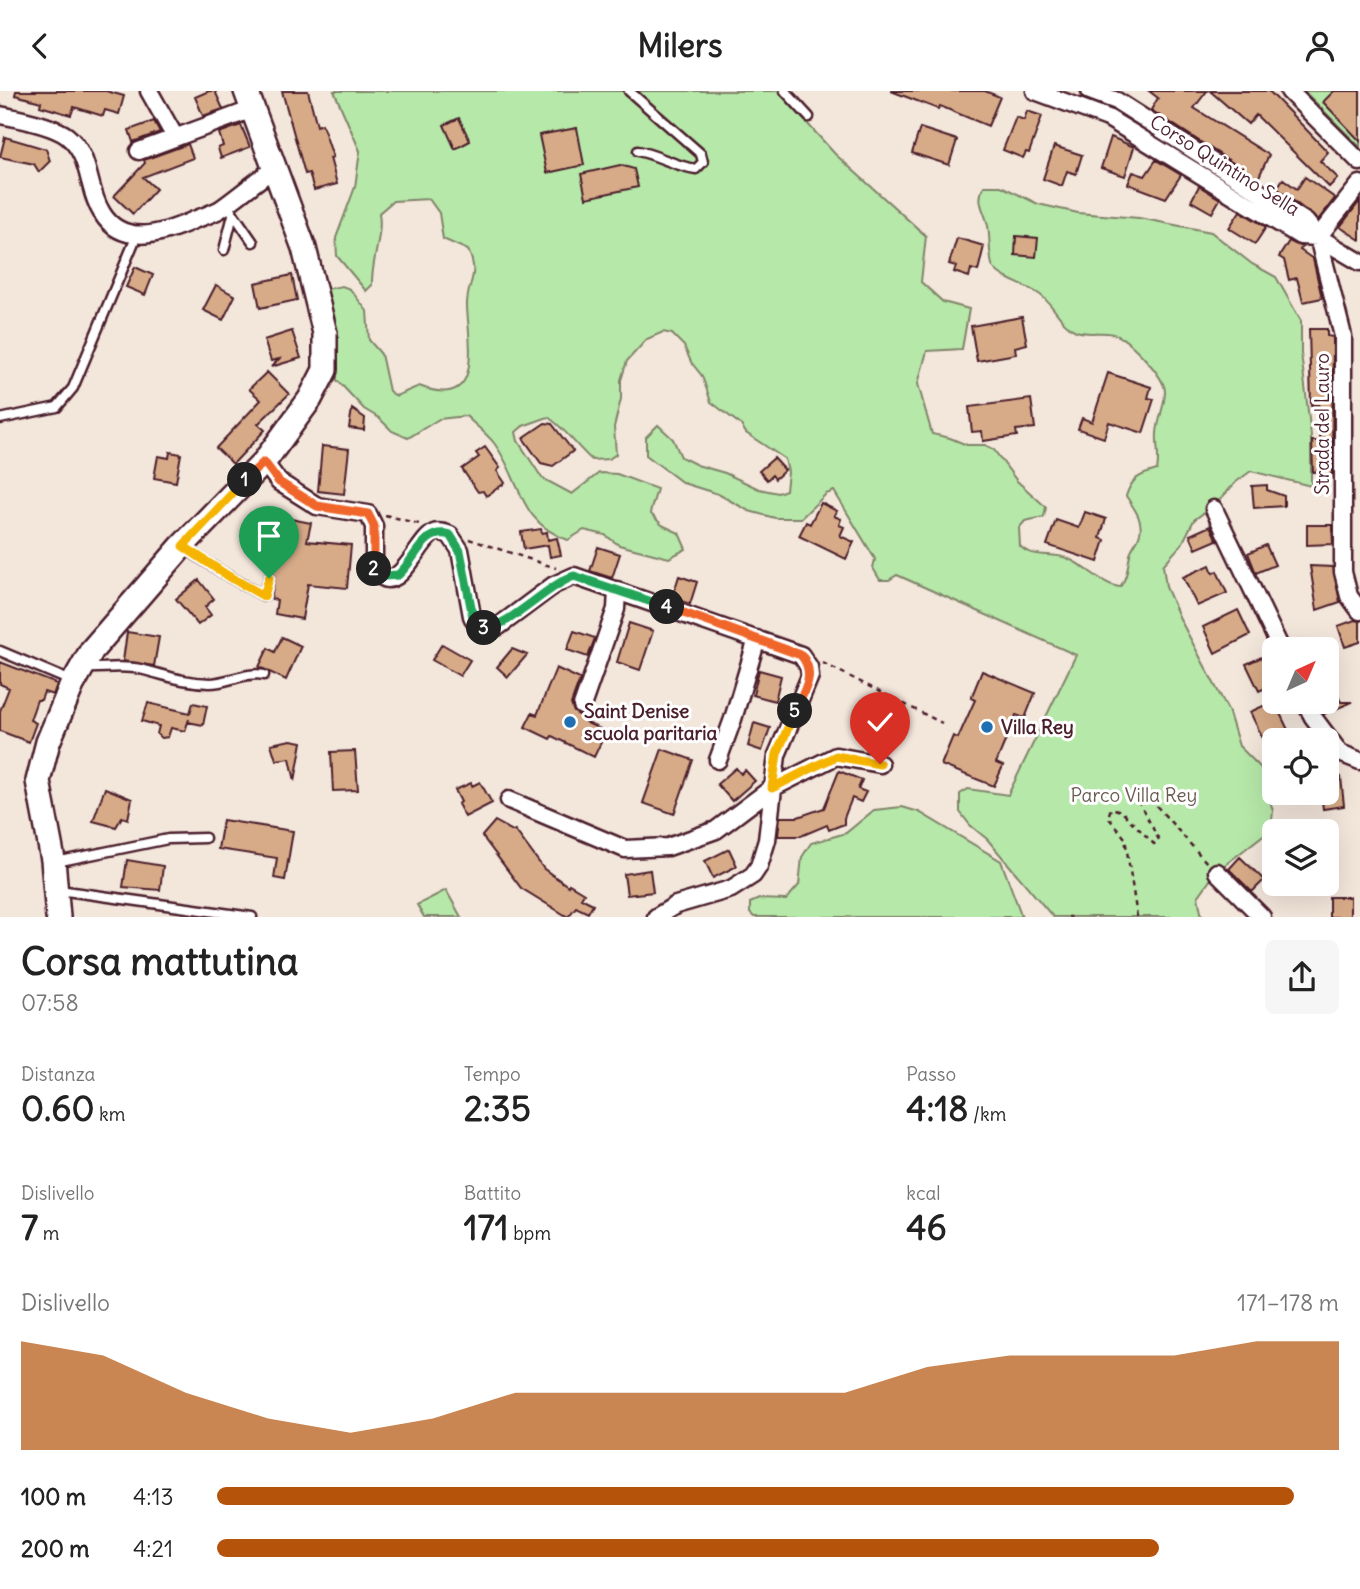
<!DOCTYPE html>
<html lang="it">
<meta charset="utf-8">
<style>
body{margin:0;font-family:Delius,sans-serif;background:#f6f6f6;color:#222;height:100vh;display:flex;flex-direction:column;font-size:26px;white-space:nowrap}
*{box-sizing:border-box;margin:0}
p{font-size:23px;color:#767676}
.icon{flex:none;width:38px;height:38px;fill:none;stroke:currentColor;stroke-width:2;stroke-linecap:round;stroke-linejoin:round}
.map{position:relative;height:826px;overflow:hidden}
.drawer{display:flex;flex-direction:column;background:#fff;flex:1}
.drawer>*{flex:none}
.needle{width:46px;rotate:44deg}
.controls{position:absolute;left:1262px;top:546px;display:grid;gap:14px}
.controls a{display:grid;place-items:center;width:77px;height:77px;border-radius:10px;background:#fff;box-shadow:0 7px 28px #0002;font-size:35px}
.pin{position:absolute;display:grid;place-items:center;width:60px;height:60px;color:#fff;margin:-72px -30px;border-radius:50% 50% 50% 0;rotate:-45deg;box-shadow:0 0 7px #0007}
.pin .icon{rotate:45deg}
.km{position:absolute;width:35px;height:35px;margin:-18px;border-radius:50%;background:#222;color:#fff;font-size:19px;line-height:35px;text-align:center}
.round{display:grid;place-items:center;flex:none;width:74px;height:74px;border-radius:10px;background:#f6f6f6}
.headline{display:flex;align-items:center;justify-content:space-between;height:119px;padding:0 21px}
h1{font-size:38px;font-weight:800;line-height:52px}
.figures{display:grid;grid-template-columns:repeat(3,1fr);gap:10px;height:119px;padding:7px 21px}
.figures div{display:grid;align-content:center}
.figures b{font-size:35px;font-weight:800}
.figures small{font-size:19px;font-weight:400}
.figures p{font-size:19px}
.chart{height:196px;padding:14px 21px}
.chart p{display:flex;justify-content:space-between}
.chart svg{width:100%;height:126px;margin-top:7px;fill:#b45309;opacity:.7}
ul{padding:0 21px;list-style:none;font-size:23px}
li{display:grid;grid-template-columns:112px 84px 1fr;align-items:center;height:52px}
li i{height:18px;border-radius:9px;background:#b45309}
header{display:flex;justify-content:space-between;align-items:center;height:91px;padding:0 21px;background:#fff;font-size:32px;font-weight:800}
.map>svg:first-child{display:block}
</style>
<header><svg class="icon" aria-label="back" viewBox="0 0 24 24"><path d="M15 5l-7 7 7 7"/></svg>Milers<svg class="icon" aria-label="person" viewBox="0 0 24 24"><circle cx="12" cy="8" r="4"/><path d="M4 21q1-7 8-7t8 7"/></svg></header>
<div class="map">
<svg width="1360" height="826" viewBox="0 0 1360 826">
<rect width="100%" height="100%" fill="#f3e6db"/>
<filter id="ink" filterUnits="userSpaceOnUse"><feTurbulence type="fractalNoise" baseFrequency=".0143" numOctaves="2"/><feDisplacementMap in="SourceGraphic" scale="14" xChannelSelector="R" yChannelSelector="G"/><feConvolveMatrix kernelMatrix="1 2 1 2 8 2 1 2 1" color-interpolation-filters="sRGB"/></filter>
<g filter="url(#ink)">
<!-- green -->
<path fill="#b6e8a9" stroke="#80846a" stroke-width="2" d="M334 0H778L835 63 926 145 921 191 943 211 969 218 962 258 927 260 918 293 932 343 950 347 967 354H985L994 359 1017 390 1046 416 1044 426 1025 430 1019 437 1020 455C1032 468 1051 461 1067 467 1084 474 1105 495 1120 496 1129 484 1127 473 1131 460 1133 455 1137 451 1139 445 1145 431 1134 417 1126 405 1132 387 1139 384 1157 379 1160 367 1156 355 1157 342 1158 329 1165 314 1165 300 1164 285 1128 246 1113 243 1102 240 1087 244 1076 240 1061 234 1053 212 1039 203 1026 194 1002 189 993 176 989 170 990 144 988 135 985 119 975 111 984 95H1001L1038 113 1078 122 1139 127 1211 141 1252 173 1276 186 1301 230V262L1311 345V395L1251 380 1236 391 1217 412 1194 429 1182 453 1163 474 1166 496 1181 530 1228 619 1239 655 1261 677 1273 720 1271 738 1216 781 1198 806 1202 826H1053L987 748 970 734 960 721V703L968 698 1008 704 1076 564 897 484 889 489H880L873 477 875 468 834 400 826 403 801 427H775L749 420 718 403 683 392 646 364V346L658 334 673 348 681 366 697 374 725 382 759 398 778 402 786 399 788 381 785 368 746 342 741 334 711 311 702 285 691 271 684 255 672 243 663 241 647 248 627 270 621 289V308L614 336 616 363 609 368 592 369C576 355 566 338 548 326L523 335 516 341 518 350 542 387 572 403 599 382 617 383 657 398 650 422 662 434 679 442 686 458 669 467 619 454 605 444 584 439 568 449C517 431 522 389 494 352 486 342 475 334 466 325L439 328 408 347 392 340 379 327 364 318 337 289 336 263 327 198 342 195 350 198 367 220 369 249 381 263 389 300 396 305 419 295C484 320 469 254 467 216 466 191 481 186 468 159L443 148 439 122 429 108 393 110 379 122C383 145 371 170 372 194L366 200 337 165 336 147 355 96 360 60Z
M1304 0H1360V56Z
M902 716 919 721 1001 770 1022 826H754L750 822V812L759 808 786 809 799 794 802 766 811 752 846 742 874 719Z
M446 799 461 826H424L417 814Z"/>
<!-- building -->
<path fill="#d7ab88" stroke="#4a1f2b" stroke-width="2" d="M16 0H106L124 5 119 23 105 19 103 25 74 16 71 24 40 15 41 11 15 4Z
M209 0H215L223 18 203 25 195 6Z
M282 0H308L317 35 322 33 333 66 330 67 337 93 314 99 309 82 305 83Z
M891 0H985L1000 6 988 35 940 15 938 18Z
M1149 0H1207L1194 17 1269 64 1258 88 1151 19 1158 7Z
M1210 0H1269L1328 61 1320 70 1338 87 1329 96 1256 24 1248 33Z
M1334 0H1360V50L1323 11Z
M1027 20 1042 25 1029 62 1026 61 1023 67 1003 59 1016 26 1024 29Z
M459 27 470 50 455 58 444 34Z
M154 30 160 41 133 51 129 39Z
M241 34 250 56 221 67 218 57 223 55 219 42Z
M577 37 584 74 547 82 539 44Z
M920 37 957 49 949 74 912 62Z
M5 46 46 58 50 70 39 81 34 73 0 66Z
M1111 46 1134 56 1125 85 1101 77Z
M188 53 193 67 143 86 156 98 133 123 114 105 145 72 144 69Z
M1054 55 1082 64 1076 83 1067 80 1062 95 1043 88Z
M1156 69 1181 84 1166 107 1128 93 1133 81 1145 85Z
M620 74 634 78 638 96 586 107 581 83Z
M1305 86 1335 107 1318 129 1277 97 1283 88 1297 98Z
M1199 95 1220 108 1212 122 1191 110Z
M1360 110V149L1340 136Z
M1240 120 1266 136 1255 153 1229 137Z
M1016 145 1038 147 1036 166 1015 164Z
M957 147 984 155 978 180 971 178 969 186 954 181 956 175 949 173Z
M1289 150 1302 156 1300 159 1313 168 1322 207 1303 211 1297 187 1289 189 1284 169 1279 166Z
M135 176 153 184 145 204 126 196Z
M292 184 297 209 260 217 255 192Z
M216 194 235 205 223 229 203 219Z
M1022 226 1027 253 1015 256 1016 263 977 270 971 235Z
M1309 238H1327V245L1333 246 1332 383 1321 387V380L1313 381 1312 350H1320L1319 314H1311Z
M292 240 301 267 271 276 279 268 271 270 264 249Z
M267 281 289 303 258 333 265 339 233 373 216 357 261 309 249 298Z
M1108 282 1151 296 1148 307 1154 308 1143 342 1109 331 1104 347 1078 338 1082 327 1092 331Z
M1031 308 1035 337 1016 339 1017 345 983 350 982 340 972 341 969 316Z
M352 318 365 327 364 339 349 337Z
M545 332 552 333 573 360 553 375 541 372 523 347Z
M322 355 349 358 344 403 318 400Z
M485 356 500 377 497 380 505 392 486 405 483 400 478 401 462 378 479 366 476 362Z
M170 361 181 363 176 391 154 387 158 365 169 367Z
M774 367 785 379 775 388 772 384 767 389 759 380Z
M1267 394V399L1284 405V415L1254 417 1252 395Z
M821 412 837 420 834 425 841 428 839 434 844 436 840 445 854 451 846 468 799 445 806 431 810 433Z
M1085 421 1106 428 1100 447 1105 449 1098 471 1047 454 1056 429 1079 437Z
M276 425 311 432 307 450 351 454 347 497 308 493 302 528 275 523 277 509 271 508 275 486 273 482 267 481Z
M1307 434H1332L1333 453 1307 454Z
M1210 435 1217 449 1196 458 1190 444Z
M541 438 542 442 547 441 548 449 557 447 561 464 550 466 548 454 524 458 521 441Z
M1266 454 1275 474 1256 482 1248 462Z
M598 456 620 463 612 487 590 480Z
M1210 474 1213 482 1217 480 1227 502 1197 515 1183 486Z
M1310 475 1333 476 1340 511 1317 519Z
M679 485 697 491 690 513 672 507Z
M199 489 214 508 205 516 211 524 198 534 176 508Z
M1238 519 1250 544 1215 562 1203 536Z
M1355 529 1360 530V551L1345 556 1338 535Z
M629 532 653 540 640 579 617 571Z
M574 540 595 547 588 566 567 559Z
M127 541 159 546 154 575 123 570Z
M282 546 301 555 286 589 259 576 268 557 275 561Z
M442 553 470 569 460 585 432 569Z
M512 558 527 564 508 586 497 576Z
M1271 562 1274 566V593L1259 600 1246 573Z
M0 571 57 593 53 604 44 601 41 609H37L30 629 36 632 29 651 0 640V620L9 597 0 593Z
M556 577 580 588 571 613 574 621 583 625 590 622 585 631 606 641 594 666 552 645 550 648 525 636 532 622 537 624Z
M759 579 781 585 775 610 753 604Z
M982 580 1035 602 1025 627 1016 624 996 672 1003 675 994 695 941 674 953 645 958 647 975 609 971 607Z
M1326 581 1341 611H1352L1324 623 1317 611H1326Z
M1274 610 1293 649H1274V670L1250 621Z
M148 612 190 622 193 612 207 615 203 634 188 631 189 628 185 640 171 637 168 646 162 647 157 643 159 635 142 630Z
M754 632 770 637 762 660 748 655Z
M291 649 302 651 295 690 290 667 276 669 271 653Z
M662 658 693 669 674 723 643 712Z
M355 660 358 699 333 700 331 661Z
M736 677 741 683 745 679 755 690 732 710 717 693Z
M839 680 862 689 858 698 866 701 861 711 852 707 844 727V733L829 739 827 734 801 745H778L780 726H798L824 717Z
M1341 686 1344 715 1323 718 1321 702H1326V688Z
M480 691 492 712 465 726 458 713 461 711 455 699 471 692 472 695Z
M105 697 132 708 128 728 122 726 116 736 93 730Z
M223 729 293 740 285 789 274 787 277 767 218 758Z
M495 730 513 740 515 739 544 778 568 795 569 793 584 802 581 807 593 813 588 822 576 816 568 826 521 797 482 745Z
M729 758 737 775 713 787 705 770Z
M1240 766 1264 789 1252 801 1229 778Z
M127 769 163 775 160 799 123 796Z
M650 779 653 801 627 804 624 783Z
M1329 806H1350V826H1329Z"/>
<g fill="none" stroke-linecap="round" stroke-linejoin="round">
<!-- lane casing -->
<g stroke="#4a1f2b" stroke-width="13">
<path id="lane" d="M629 0 701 63 703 71 696 78C677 76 658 64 638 60
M785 0 809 26
M226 112 253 151
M224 159 233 124
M0 328 57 316 73 297 137 144
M185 457 228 485 264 505 269 487
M0 560 71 590
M84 577C102 578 123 574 140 578 166 584 180 591 210 592 227 592 248 580 264 584
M56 771 168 748 205 747
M59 799 252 826"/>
</g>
<!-- street casing -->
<g stroke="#4a1f2b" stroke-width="21">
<path id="street" d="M149 0 175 46
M1035 0 1108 27 1300 145 1318 146
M1090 0 1117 10 1306 131 1318 146 1360 171
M1289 0 1360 71
M0 24C16 27 54 35 67 45 92 65 86 97 102 122 123 157 165 142 194 129 202 126 211 123 219 119 238 106 256 90 275 77
M139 60 253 18
M1318 146 1343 245V481L1349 505 1360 520
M1318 146 1360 93
M264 371 279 391 317 415 368 423 374 435V477C396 513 418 449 434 442 439 440 445 442 450 444L460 459 472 525C476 537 487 541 499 535L554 494 574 485 801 564 809 576 810 585 777 664 767 749 759 775 753 784 731 798 676 814 656 826
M1214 418 1281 558
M1305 611 1313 626 1340 662 1360 670
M582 615 616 518 617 499
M718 669 733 628 757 548
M509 709 625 758 668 756 716 739 772 697 836 665 880 673
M1217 781 1262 826"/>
</g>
<!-- secondary casing -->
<g stroke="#4a1f2b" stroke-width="28">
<path id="secondary" d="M58 826 53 769 38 690 48 651 72 594 92 559 182 455 264 371 310 308 325 279V242L304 157 246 0"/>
</g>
<!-- path -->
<path stroke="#4a1f2b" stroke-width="2.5" stroke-dasharray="5 5" stroke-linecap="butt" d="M385 424 423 434
M469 448 556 477
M823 572 942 632
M1068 826H1071
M1137 826 1125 747 1108 726 1111 717 1121 720 1154 753 1159 749 1139 711 1140 704 1153 711 1208 773"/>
<!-- lane -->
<use href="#lane" stroke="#fff" stroke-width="8"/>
<!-- street -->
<use href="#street" stroke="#fff" stroke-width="16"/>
<!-- secondary -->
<use href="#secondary" stroke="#fff" stroke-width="23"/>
</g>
</g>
<g fill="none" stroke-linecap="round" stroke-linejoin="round" filter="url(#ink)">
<!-- split-1 casing -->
<g stroke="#fff" stroke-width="14">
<path id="split-1" d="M245 389 183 455 228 485 264 505 269 487"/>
</g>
<!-- split-2 casing -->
<g stroke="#fff" stroke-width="14">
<path id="split-2" d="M245 389 264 371 279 391 317 415 368 423 374 435V478"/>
</g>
<!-- split-3 casing -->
<g stroke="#fff" stroke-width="14">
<path id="split-3" d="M374 478 384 485 398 484C416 469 423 436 450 444L460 460 474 531 484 537"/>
</g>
<!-- split-4 casing -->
<g stroke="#fff" stroke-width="14">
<path id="split-4" d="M484 537C506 539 547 494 574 485L667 516"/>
</g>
<!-- split-5 casing -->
<g stroke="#fff" stroke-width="14">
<path id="split-5" d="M667 516 801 564C817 583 804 600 795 620"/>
</g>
<!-- split-6 casing -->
<g stroke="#fff" stroke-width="14">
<path id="split-6" d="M795 620 777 663 772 697 836 665 880 673"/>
</g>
<!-- split-1 -->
<use href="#split-1" stroke="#f5b400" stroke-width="9"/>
<!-- split-2 -->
<use href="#split-2" stroke="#f0652b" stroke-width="9"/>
<!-- split-3 -->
<use href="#split-3" stroke="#22a559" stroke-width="9"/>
<!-- split-4 -->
<use href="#split-4" stroke="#22a559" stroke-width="9"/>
<!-- split-5 -->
<use href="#split-5" stroke="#f0652b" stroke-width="9"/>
<!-- split-6 -->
<use href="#split-6" stroke="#f5b400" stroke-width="9"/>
</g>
<!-- markers -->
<g fill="#1f6fb2" stroke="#fff" stroke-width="2.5">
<circle cx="570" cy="631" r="7"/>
<circle cx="987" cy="636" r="7"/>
</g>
<g text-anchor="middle" stroke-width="6" stroke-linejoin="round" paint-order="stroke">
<!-- street labels -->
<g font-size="19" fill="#4a1f2b" stroke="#fff">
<text transform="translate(1225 74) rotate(32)" y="7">Corso Quintino Sella</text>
<text transform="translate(1322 333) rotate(-90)" y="7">Strada del Lauro</text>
</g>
<!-- poi labels -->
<g font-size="19" font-weight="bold" fill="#4a1f2b" stroke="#fff" text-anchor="start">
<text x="584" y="627">Saint Denise<tspan x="584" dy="22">scuola paritaria</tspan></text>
<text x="1001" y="643">Villa Rey</text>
</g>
<!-- park labels -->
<g font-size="19" fill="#6a5b51" stroke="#fff">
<text x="1134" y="711">Parco Villa Rey</text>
</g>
</g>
</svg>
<div class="controls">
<a><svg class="needle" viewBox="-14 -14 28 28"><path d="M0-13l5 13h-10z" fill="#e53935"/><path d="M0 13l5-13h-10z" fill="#767676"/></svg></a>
<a><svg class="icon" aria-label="locate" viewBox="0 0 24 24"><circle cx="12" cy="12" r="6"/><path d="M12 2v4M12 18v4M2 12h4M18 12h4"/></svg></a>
<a><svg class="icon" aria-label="layers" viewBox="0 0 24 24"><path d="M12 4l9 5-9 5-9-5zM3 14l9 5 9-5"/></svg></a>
</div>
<div class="pin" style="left:269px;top:487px;background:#1e9e55"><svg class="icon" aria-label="arrive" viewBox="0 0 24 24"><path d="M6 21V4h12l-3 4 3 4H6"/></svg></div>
<div class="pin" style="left:880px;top:673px;background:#d93025"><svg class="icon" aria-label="check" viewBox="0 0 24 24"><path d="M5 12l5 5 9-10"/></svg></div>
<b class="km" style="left:245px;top:389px">1</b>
<b class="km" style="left:374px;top:478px">2</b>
<b class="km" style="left:484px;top:537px">3</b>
<b class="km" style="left:667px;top:516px">4</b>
<b class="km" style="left:795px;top:620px">5</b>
</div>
<section class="drawer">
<div class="headline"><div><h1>Corsa mattutina</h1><p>07:58</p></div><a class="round"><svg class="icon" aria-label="share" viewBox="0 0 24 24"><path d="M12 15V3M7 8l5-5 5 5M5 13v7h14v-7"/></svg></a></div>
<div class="figures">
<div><p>Distanza</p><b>0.60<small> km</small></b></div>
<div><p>Tempo</p><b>2:35</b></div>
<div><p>Passo</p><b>4:18<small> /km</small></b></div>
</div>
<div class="figures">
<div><p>Dislivello</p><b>7<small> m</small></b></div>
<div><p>Battito</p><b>171<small> bpm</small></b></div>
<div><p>kcal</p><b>46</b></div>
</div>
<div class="chart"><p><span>Dislivello</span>171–178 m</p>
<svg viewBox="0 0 160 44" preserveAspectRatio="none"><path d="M0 44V6L10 11L20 24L30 33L40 38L50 33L60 24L70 24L80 24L90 24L100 24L110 15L120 11L130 11L140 11L150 6L160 6V44z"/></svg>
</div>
<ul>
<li><b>100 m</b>4:13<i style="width:96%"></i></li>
<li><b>200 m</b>4:21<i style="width:84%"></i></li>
</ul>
</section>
